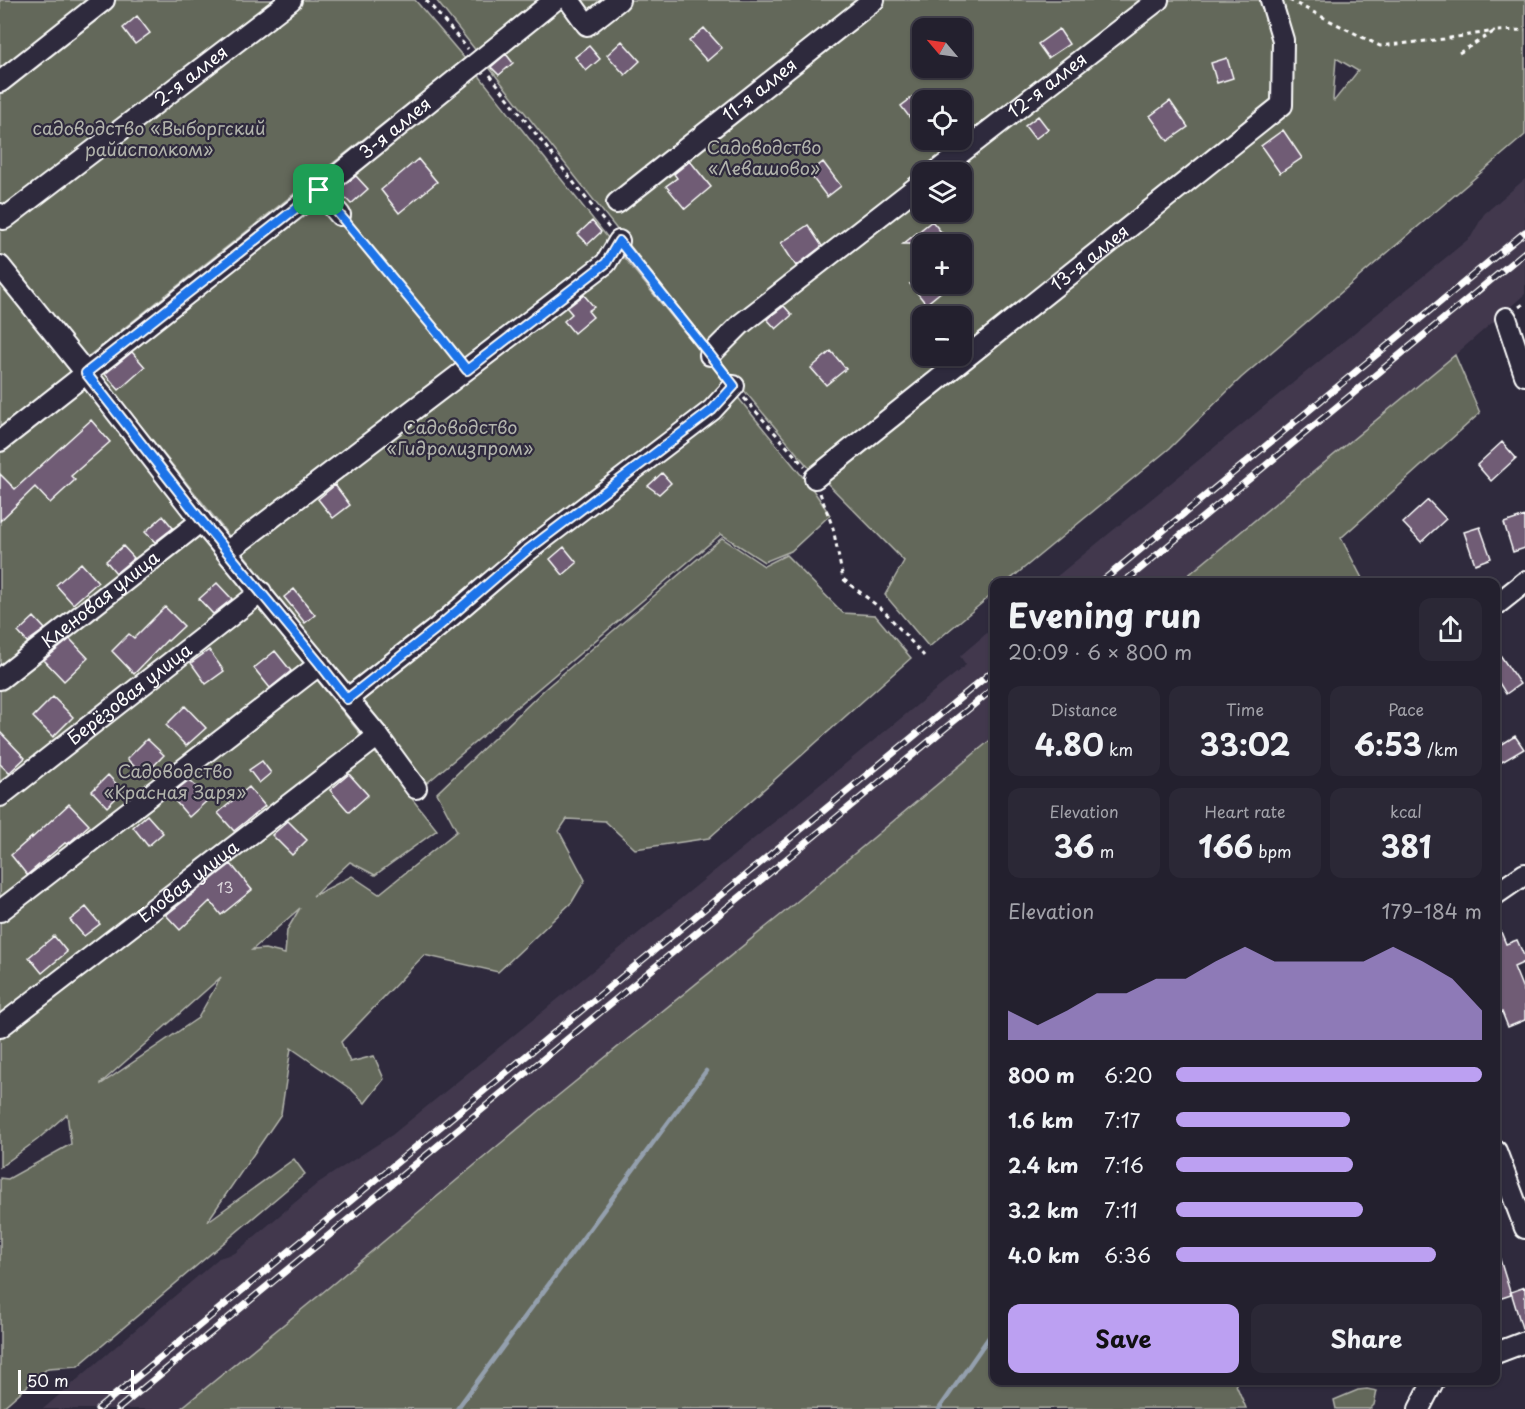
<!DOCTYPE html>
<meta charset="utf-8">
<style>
body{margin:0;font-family:"Playpen Sans",sans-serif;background:#2b2836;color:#f1f3f6;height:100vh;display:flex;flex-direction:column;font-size:22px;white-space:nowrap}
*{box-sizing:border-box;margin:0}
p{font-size:20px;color:#a3a3aa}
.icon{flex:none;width:33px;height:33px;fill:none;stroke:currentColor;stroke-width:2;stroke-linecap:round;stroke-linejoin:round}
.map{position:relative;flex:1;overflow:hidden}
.panel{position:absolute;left:990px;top:578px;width:510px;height:807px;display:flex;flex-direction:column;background:#23202e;border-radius:12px;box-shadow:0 2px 4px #0004,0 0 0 2px #403e4a}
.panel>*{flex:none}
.needle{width:39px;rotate:299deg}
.buttons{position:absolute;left:912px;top:18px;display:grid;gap:12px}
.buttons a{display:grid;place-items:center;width:60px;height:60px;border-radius:12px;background:#23202e;box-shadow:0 2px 4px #0004,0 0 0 2px #403e4a;font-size:30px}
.scale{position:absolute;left:18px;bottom:15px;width:116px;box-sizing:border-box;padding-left:6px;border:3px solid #fff;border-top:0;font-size:16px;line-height:21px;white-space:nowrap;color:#fff;-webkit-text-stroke:4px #2f2a3d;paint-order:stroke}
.pin{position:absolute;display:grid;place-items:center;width:51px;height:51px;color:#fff;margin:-26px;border-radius:12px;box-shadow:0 3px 9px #0006}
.round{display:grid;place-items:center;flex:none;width:63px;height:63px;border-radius:12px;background:#2b2836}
.summary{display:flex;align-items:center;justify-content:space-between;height:102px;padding:0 18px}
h1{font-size:33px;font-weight:700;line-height:45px}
.figures{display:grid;grid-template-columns:repeat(3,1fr);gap:9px;height:102px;padding:6px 18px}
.figures div{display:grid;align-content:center;border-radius:12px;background:#2b2836;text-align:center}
.figures b{font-size:30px;font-weight:700}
.figures small{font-size:16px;font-weight:400}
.figures p{font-size:16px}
.chart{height:168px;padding:12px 18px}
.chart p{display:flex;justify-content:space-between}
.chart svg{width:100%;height:108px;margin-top:6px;fill:#bca0f2;opacity:.7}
.action{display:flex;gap:12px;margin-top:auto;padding:12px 18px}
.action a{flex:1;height:69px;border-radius:12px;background:#bca0f2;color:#111;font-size:24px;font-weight:700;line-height:69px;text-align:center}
.action a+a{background:#2b2836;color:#f1f3f6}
ul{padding:0 18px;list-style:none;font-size:20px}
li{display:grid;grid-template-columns:96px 72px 1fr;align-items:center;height:45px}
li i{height:15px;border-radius:8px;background:#bca0f2}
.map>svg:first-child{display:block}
</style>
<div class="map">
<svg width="1525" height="1409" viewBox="0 0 1525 1409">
<rect width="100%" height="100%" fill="#2f2a3d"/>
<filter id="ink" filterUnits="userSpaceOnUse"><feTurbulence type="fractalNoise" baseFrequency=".0167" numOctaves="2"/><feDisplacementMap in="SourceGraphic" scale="12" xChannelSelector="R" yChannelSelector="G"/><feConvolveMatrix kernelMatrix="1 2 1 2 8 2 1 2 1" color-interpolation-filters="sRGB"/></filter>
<g filter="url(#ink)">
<!-- built -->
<path fill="#42394e" d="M1525 179V294L1455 355 1180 582H1050L1471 237 1484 214Z
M994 627V737L782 914 544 1107 322 1293 180 1409H43L219 1258 235 1253 318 1183 392 1135 966 665 960 656Z"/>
<!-- green -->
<path fill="#64685a" stroke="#b2b4ac" stroke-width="1.5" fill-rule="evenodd" d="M0 0H98L0 78Z
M111 0H415L465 59 86 358 0 257V88Z
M436 0H1525V135L1241 378 1170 448 1007 582H994V593L929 647 885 595 904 561 823 479 820 481 742 388ZM922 28H962V68H922ZM1336 58 1358 71 1334 101 1333 100ZM922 100H962V140H922ZM922 172H962V212H922ZM922 244H962V284H922ZM922 316H962V356H922Z
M477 73 612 243 811 487 830 515 791 551 764 562 721 534 427 783 98 372Z
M0 283 437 830 375 875 350 862 313 896 352 876 379 894 457 831 437 793 546 688 722 538 764 566 786 555 843 613 875 615 911 658 709 838 635 849 605 821 567 819 559 831 585 880 572 902 498 972 424 955 341 1042 350 1062 374 1056 384 1079 365 1103 352 1090 291 1048 281 1114 207 1222 294 1159 305 1174 78 1366 48 1368 1 1409H0V1178L8 1179 71 1144 67 1114 37 1140 0 1167ZM300 908 287 930 285 954 265 949 252 950ZM221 977 198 1018 101 1084V1083Z
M1455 355 1480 413 1341 538 1364 582H1180Z
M994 737V1380H1234L1246 1408 180 1409 322 1293 544 1107 782 914Z
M1367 1389 1377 1391 1374 1405 1370 1409H1336L1334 1400 1358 1390Z"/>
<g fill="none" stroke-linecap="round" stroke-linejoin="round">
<!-- stream -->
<path stroke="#94a0ae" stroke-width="4.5" d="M457 1409 706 1071
M939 1409 994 1330"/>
</g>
<!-- building -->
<path fill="#6f5c75" stroke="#fff" stroke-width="1.5" d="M137 16 150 33 135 44 123 28Z
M704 28 722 48 707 61 689 41Z
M1059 29 1069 44 1048 58 1038 44Z
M622 41 640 61 625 75 607 55Z
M589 46 600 59 586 71 575 57Z
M506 54 513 63 499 75 491 67Z
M1227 58 1233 78 1217 83 1211 63Z
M922 90V115L913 122 901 106Z
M1170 101 1188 127 1168 141 1150 116Z
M1038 116 1048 129 1035 139 1025 126Z
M1283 130 1302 158 1280 173 1261 146Z
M418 159 437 182 399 213 381 190Z
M690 161 711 187 685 209 666 186 677 178 674 174Z
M823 162 841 186 827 197 809 173Z
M356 176 368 189 351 204 338 190Z
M592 221 601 232 588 244 578 234Z
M932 221 951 244H903Z
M808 225 822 246 796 266 781 243Z
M910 284H935L942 291 926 304Z
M584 295 594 307 588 311 593 317 574 333 564 321 572 314 567 308Z
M784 306 792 315 776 329 767 319Z
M831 351 846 369 826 385 811 368Z
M132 352 145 367 119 390 105 374Z
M91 420 110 442 71 476 75 480 50 503 35 487 0 521V474L15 489Z
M1502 442 1516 458 1491 481 1477 465Z
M662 473 671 483 659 494 648 486Z
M335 485 350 505 333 518 318 499Z
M1428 500 1446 519 1421 542 1403 523Z
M163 516 173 528 155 542 145 532Z
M1525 516V548L1513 552 1504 523Z
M1480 527 1491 558 1475 564 1464 532Z
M123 546 134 558 116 573 106 561Z
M564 547 577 563 563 575 550 559Z
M81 563 98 582 73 604 56 585Z
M217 583 232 599 213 614 199 599Z
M294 589 315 615 305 623 284 597Z
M165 607 184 626 168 641 167 640 134 674 112 651 129 634 134 638Z
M34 617 45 629 27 642 18 632Z
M70 639 88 658 64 681 44 660Z
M1496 649 1520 684 1506 694 1496 678Z
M209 650 224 671 206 684 191 663Z
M275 651 291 671 270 688 254 668Z
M53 697 73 717 53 737 33 717Z
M185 706 206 728 186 746 166 725Z
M0 732 25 758 9 773 0 764Z
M1515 736 1524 749 1502 762 1496 751V748Z
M147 739 164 755 144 776 127 759Z
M262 761 271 773 259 783 249 770Z
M349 774 368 795 349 812 330 790Z
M108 775 123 791 107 807 92 791Z
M189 780 209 799 189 817 170 795Z
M249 787 265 806 234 831 218 813Z
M69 804 89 825 70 842 67 844 65 843 27 875 11 855 32 837V838Z
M147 815 163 833 148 846 133 827Z
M288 821 307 840 292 855 272 835Z
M231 864 252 890 221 915 210 901 180 930 166 915Z
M86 907 100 924 84 936 70 920Z
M1496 920 1506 944 1517 940 1525 958V962L1514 967 1525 994V1020L1508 1027 1502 1012 1496 1014Z
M54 936 67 952 42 973 29 957Z
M1498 1253 1511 1295 1496 1300V1254Z
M1525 1287V1328H1522L1511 1292Z"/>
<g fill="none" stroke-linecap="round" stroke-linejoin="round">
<!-- minor casing -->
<g stroke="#fff" stroke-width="24">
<g id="minor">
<path d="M569 0 587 25 619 0"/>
<path d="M0 82 104 0"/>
<path id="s1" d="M936 172 1158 0"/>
<path d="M319 190 340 215"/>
<path id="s2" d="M617 203 874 0"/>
<path id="s3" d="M0 214 4 219 291 0"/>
<path d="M0 266 86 373 201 521 378 736 416 788"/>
<path d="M1506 318 1525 375"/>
<path d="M710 355 741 324 922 183"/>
<path id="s4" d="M0 441 319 190 555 0"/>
<path id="s5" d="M815 478 1282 105 1283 40 1271 0"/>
<path d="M228 551 606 263 619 241"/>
<path d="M1496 605 1525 582"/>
<path id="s6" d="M0 679 201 521"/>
<path d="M347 699 437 628 526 552 712 410 734 386"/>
<path id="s7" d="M0 796 261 592"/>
<path d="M1496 894 1525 874"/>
<path d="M0 911 320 664"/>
<path id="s8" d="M0 1027 378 736"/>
<path d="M1496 1151 1525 1228"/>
<path d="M1496 1353 1525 1342"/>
<path d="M1419 1409 1434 1380"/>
</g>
</g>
<!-- path -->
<path stroke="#fff" stroke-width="3" stroke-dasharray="4.5 4.5" stroke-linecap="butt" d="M426 0 468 49
M1289 0 1380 46 1444 39 1495 31
M1459 53 1495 31 1525 30
M490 75 609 228
M350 228 432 326 457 357
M630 254 701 343
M1519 307 1525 303
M744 398 805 467
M820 493 833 528 843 579 884 611 924 656"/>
<!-- minor -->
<use href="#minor" stroke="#2f2a3d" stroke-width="20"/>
<!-- rail casing -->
<g stroke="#fff" stroke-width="7">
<path id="rail" d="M1101 582 1525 232
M1124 582 1525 252
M98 1409 994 670
M118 1409 994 688"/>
</g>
<!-- rail -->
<use href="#rail" stroke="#2f2a3d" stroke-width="4.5" stroke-dasharray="14" stroke-linecap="butt"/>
</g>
</g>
<g fill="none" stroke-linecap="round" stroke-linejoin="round" filter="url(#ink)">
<!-- route casing -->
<g stroke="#fff" stroke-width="12">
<path id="route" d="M319 190 432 326 467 370 606 263 619 241 710 355 734 386 712 410 525 552 437 628 347 699 320 664 201 520 86 373Z"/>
</g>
<!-- route -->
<use href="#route" stroke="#1a73e8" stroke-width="8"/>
</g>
<g text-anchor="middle" stroke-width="4.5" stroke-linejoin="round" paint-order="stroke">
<!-- number labels -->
<g font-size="15" fill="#dbd6dc">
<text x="225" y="893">13</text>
</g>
<!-- street labels -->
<g font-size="18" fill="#fff" stroke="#2f2a3d">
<text dy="6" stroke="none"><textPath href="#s3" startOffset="242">2-я аллея</textPath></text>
<text dy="6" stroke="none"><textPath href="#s1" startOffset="141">12-я аллея</textPath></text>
<text dy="6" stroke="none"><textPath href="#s2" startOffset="182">11-я аллея</textPath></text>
<text dy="6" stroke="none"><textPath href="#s4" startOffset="504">3-я аллея</textPath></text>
<text dy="6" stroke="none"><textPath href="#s5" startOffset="352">13-я аллея</textPath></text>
<text dy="6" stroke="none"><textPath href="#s6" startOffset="128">Кленовая улица</textPath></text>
<text dy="6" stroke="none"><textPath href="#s7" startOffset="165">Берёзовая улица</textPath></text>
<text dy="6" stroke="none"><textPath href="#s8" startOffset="238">Еловая улица</textPath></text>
</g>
<!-- park labels -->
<g font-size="18" fill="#b2b4ac" stroke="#2f2a3d">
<text x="149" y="135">садоводство «Выборгский<tspan x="149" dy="21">райисполком»</tspan></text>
<text x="764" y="154">Садоводство<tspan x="764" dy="21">«Левашово»</tspan></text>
<text x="460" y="434">Садоводство<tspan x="460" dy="21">«Гидролизпром»</tspan></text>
<text x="175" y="778">Садоводство<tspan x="175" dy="21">«Красная Заря»</tspan></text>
</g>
</g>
</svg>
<div class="buttons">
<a><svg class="needle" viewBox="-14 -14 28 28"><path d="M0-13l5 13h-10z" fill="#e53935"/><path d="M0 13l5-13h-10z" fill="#a3a3aa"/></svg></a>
<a><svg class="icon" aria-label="locate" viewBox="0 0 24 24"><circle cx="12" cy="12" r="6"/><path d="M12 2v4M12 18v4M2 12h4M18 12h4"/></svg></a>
<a><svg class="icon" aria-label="layers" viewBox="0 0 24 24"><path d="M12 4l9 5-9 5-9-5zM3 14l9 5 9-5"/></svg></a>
<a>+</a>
<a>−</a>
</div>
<div class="scale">50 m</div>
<div class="pin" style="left:319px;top:190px;background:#1e9e55"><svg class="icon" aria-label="arrive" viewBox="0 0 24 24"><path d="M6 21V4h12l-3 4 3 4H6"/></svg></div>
<section class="panel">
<div class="summary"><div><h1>Evening run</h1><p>20:09 · 6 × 800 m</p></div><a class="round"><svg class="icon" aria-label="share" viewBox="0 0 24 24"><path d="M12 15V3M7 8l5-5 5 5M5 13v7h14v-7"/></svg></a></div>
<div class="figures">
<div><p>Distance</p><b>4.80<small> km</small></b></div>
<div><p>Time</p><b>33:02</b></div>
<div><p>Pace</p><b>6:53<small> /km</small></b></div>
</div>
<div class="figures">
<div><p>Elevation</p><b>36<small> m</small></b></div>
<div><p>Heart rate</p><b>166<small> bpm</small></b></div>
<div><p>kcal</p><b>381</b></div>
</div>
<div class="chart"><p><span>Elevation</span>179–184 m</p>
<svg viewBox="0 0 160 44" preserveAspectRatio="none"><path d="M0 44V32L10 38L20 32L30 25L40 25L50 19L60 19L70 12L80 6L90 12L100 12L110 12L120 12L130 6L140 12L150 19L160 32V44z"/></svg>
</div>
<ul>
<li><b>800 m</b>6:20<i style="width:100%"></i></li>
<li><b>1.6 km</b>7:17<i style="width:57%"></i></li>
<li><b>2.4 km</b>7:16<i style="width:58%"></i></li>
<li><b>3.2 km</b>7:11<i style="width:61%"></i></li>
<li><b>4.0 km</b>6:36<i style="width:85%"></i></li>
</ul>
<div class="action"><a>Save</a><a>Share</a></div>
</section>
</div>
